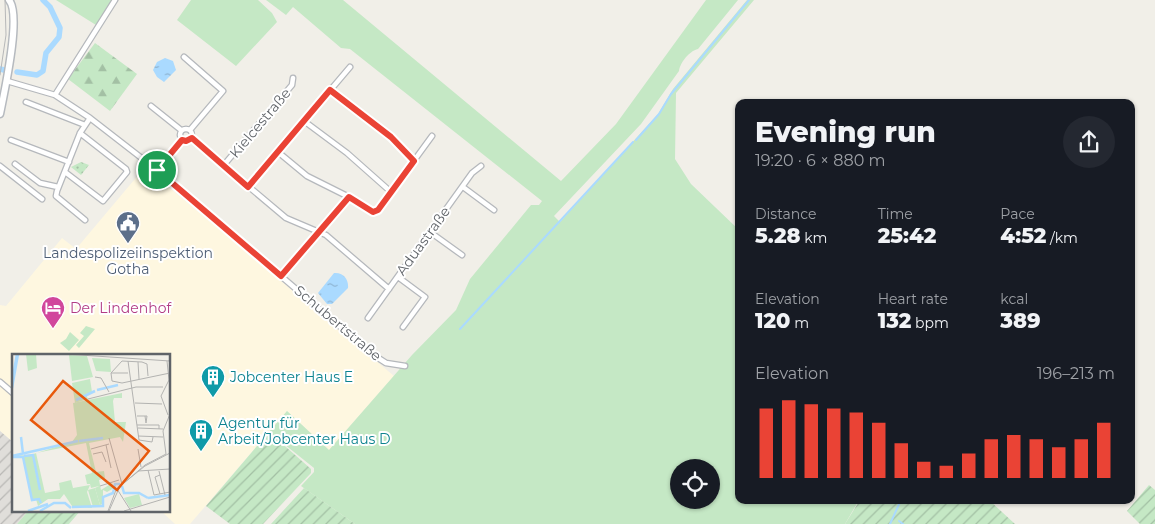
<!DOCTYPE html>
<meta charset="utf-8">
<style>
body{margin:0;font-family:Montserrat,sans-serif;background:#242831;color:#f1f3f6;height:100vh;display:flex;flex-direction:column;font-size:19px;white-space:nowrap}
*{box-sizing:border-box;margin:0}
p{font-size:16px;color:#9ea1a6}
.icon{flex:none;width:28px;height:28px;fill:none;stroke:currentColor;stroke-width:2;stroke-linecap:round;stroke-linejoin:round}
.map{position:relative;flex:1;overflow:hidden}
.panel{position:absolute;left:735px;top:99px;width:400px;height:405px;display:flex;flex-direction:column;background:#171b24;border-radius:10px;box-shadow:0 1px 4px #0004}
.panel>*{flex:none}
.fabs{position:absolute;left:670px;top:459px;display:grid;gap:10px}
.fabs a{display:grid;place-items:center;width:50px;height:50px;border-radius:50%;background:#171b24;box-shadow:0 1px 4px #0004;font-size:25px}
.pin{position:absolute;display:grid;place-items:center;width:42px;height:42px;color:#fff;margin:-21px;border:2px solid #fff;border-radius:50%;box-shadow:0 1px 5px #0007}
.round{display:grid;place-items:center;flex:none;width:52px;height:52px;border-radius:26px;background:#242831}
.headline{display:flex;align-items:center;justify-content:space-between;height:85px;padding:0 20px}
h1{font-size:28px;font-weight:800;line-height:38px}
.metrics{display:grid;grid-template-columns:repeat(3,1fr);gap:8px;height:85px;padding:5px 20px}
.metrics div{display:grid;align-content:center}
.metrics b{font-size:21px;font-weight:800}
.metrics small{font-size:14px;font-weight:400}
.metrics p{font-size:14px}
.chart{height:140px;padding:10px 20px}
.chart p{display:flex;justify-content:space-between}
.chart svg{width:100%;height:90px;margin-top:5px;stroke:#ea4335;stroke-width:6}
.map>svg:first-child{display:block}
</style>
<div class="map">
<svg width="1155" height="524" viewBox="0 0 1155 524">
<defs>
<pattern id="industrial-furrows" width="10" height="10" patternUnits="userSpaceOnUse" patternTransform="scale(1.25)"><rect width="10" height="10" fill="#e0deda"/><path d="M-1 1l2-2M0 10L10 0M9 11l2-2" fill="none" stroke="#b9b8b5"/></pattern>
<pattern id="forest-firs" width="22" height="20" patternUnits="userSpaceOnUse" patternTransform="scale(1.25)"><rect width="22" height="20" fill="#c5e8c5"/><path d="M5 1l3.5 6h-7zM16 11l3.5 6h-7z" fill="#a3c0a4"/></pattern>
<pattern id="park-dots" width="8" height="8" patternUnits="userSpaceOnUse" patternTransform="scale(1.25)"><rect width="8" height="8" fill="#c5e8c5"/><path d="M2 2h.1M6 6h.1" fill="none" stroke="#a3c0a4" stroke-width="1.8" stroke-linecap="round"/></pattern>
<pattern id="garden-furrows" width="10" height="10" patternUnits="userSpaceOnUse" patternTransform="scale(1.25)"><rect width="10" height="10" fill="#c5e8c5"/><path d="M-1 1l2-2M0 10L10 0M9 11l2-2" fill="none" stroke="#a3c0a4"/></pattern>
<pattern id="water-ripples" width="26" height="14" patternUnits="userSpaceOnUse" patternTransform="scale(1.25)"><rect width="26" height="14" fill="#aadaff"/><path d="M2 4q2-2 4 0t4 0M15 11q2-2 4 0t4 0" fill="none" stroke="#8eb4d2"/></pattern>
</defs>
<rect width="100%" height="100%" fill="#f1efe8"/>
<!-- commercial -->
<path fill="#fef7e0" d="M145 167 394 376 329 450 287 411 190 524H175L160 510H169V355H14V443L0 431V305L6 306 62 238 76 249Z"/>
<!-- industrial -->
<path fill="url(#industrial-furrows)" d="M0 431 14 443V510H29L17 524H0Z"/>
<!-- grass -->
<path fill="#c5e8c5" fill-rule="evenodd" d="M56 0H112L96 25Z
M191 0H258L272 13 277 22 236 66 177 20Z
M266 0H343L561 181 616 124 706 0H738L698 49C689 51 680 63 679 71L641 124 554 216 560 222 658 114 673 89 747 0H754L676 93 675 159 691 184 739 230V500H859L845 524H355L301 486 314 472V468L269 432 287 411 329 450 412 355 456 310 470 279 531 205H539L542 201 350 49 341 48 293 7 286 15ZM679 468H711V500H679Z
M86 326 95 329 79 348 76 345 84 336 80 333Z
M70 332 79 340 69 351 60 343 66 339Z"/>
<!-- forest -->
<path fill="url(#forest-firs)" d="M95 43 137 74 110 111 68 79Z"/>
<!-- park -->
<path fill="url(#park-dots)" d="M81 162 89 165 81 175 71 167Z"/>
<!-- garden -->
<path fill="url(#garden-furrows)" d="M269 432 311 469V473L263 524H230L206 506Z
M1149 485 1155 490V524H1140L1127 511Z
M304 488 355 524H271Z
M860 500H989L1015 524H845Z
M29 510H81L69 524H17Z"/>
<!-- water -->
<path fill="url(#water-ripples)" d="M165 58 173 61 176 70 164 82 157 77 153 70 157 62Z
M334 273C343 272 349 279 348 288L332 304H327L318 293Z"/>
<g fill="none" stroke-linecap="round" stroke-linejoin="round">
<!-- stream -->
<path stroke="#aadaff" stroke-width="2" d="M636 140 659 114 671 94 749 0
M460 329 633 142
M899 521 903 524
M890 524 901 500"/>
<!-- canal -->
<path stroke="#aadaff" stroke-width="5.5" d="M0 69 4 70
M17 72 37 75 43 71 46 53 59 37 60 28 50 7 43 0"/>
<!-- street casing -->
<g stroke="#b5b8bc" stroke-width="7">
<path id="street" d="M184 57 223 91 190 130
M7 81 55 95 90 118 157 170 372 354 386 363 405 366
M330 90 391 137 414 161
M55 95 115 0
M26 102 85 125
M151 106 181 130
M304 121 347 153 391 192
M180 135a6 6 0 1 1 12 0a6 6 0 1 1-12 0Z
M191 138 286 218 326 235 389 289
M11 140 69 162
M278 152 307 176 349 197 373 212 378 210 432 136
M15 164 40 183 58 187
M0 166 42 199
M223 166 292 85 293 78
M157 170 182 140
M65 172 103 201 127 172 126 169 80 133
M248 187 350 67
M463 187 494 210
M85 220 56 196 57 191 80 133 90 118
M430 232 462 255
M281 276 349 197
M398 277 425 297 403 327
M368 318 472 173 481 166
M0 382 14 394"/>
</g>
<!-- secondary casing -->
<g stroke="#b6babf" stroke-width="9">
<path id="secondary" d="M0 114C4 93 22 15 9 0"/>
</g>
<!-- street -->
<use href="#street" stroke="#fff" stroke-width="4.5"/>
<!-- secondary -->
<use href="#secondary" stroke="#fff" stroke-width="6"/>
<!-- tram -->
<path stroke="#b6b7b8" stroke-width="1" d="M0 75 6 35 5 0"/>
</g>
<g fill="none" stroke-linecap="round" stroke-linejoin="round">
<!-- route casing -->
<g stroke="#fff" stroke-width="10">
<path id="route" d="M330 90 391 137 414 161 378 210 373 212 349 197 281 276 157 170 182 140 186 141 192 138 248 187Z"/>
</g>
<!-- route -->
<use href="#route" stroke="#ea4335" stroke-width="6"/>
</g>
<!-- icons -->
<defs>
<g id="civic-pin" transform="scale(1.25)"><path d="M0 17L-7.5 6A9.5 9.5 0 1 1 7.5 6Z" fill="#5c6f8a" stroke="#fff"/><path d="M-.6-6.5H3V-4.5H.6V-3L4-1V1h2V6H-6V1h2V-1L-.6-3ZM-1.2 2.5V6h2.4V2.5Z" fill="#fff"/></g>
<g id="hotel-pin" transform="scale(1.25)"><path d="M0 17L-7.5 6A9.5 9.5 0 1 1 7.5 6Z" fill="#d1479c" stroke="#fff"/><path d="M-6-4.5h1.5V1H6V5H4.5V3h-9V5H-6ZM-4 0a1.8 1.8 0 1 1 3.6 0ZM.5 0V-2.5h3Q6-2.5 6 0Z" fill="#fff"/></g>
<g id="building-pin" transform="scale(1.25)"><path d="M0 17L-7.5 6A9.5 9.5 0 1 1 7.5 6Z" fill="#0f9aa8" stroke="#fff"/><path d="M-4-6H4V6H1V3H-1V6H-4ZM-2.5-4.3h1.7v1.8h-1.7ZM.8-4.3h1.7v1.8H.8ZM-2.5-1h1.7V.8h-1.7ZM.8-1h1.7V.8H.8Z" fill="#fff"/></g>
</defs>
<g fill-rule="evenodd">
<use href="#civic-pin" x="128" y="223"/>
<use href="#hotel-pin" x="53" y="308"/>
<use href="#building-pin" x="213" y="377"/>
<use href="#building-pin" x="201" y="431"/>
</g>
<g text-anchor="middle" stroke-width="4" stroke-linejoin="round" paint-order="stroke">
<!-- street labels -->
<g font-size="14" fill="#5f6368" stroke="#fff">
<text transform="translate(260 123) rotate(-50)" y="5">Kielcestraße</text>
<text transform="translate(423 241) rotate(-54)" y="5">Aduastraße</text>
<text transform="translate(338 323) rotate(40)" y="5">Schubertstraße</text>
</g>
<!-- service labels -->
<g font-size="14" fill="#4e5e75" stroke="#fff">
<text x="128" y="258">Landespolizeiinspektion<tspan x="128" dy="16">Gotha</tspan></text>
</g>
<!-- hotel labels -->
<g font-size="14" fill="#b23c85" stroke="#fff" text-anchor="start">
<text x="70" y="313">Der Lindenhof</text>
</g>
<!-- culture labels -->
<g font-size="14" fill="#0d838f" stroke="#fff" text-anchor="start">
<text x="230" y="382">Jobcenter Haus E</text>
<text x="218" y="428">Agentur für<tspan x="218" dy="16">Arbeit/Jobcenter Haus D</tspan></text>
</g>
</g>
<!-- overview -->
<g transform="translate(12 354)">
<rect width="158" height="158" fill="#f1efe8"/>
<path d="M110 39V44H102L101 47 103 68H114L111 88 108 83 77 89 84 118 92 117 93 124 87 126 89 136 100 129 102 134 95 138 91 136V150L88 151 83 134 87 132 79 134 78 130H75L73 121 80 119 74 89 24 99 33 139 48 136 47 129 59 126 61 134 78 131 75 138 80 154 60 152 52 140 48 145H36L26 152 24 145 20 146 11 103 0 102 18 101 60 88 65 81 61 49ZM127 140 130 151 118 154 112 144Z" fill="#c5e8c5"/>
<path d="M80 4 98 5 99 18 84 17Z" fill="#c5e8c5"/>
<path d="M14 0H24L25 14 16 17ZM57 1 75 2 81 23 60 27ZM78 25 80 38 74 40 76 45 63 49 60 29ZM83 134 88 151 81 153 76 136Z" fill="#c5e8c5"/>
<path fill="none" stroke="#aadaff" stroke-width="2.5" d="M0 28 5 0M0 34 6 0M85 36 106 31M64 46 83 37M9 83 11 100M67 87 91 84M0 102 66 87M12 102 21 101 28 136M0 103H11L20 146 27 145 29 149M110 132 112 139H127L136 144M136 144 158 141M60 153 91 152V143L101 139 103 130H108M16 157 36 150M28 157 42 149H53L59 154"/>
<path fill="none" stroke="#b3b3b1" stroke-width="1" d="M53 0 158 7M116 7 127 86 140 88 141 83M155 7 157 26 149 42 156 61M126 8 127 25M99 19 100 27 110 29 158 19M99 19 110 7 130 8 135 10 136 22M99 19H116M83 23 89 24 97 38M76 45 124 33H151M123 49 150 50M125 62H135L134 69 133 62M125 71H147V75M126 74 151 75M126 82 151 83M97 84 110 130M94 91 99 114M79 95 97 90M126 95 129 113M81 100 90 98 94 108M136 116 142 141 158 138M126 117 158 115M147 117 153 141M88 132 107 126M148 140 143 123 148 121M96 157 104 136M97 157 108 132 133 112 158 99M112 157 158 143M119 157 105 135 133 111 154 100 151 77 158 60"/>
<path fill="#e8590c" fill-opacity="0.15" stroke="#e8590c" stroke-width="2.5" d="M51 27 137 97 105 136 19 66Z"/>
<rect width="158" height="158" fill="none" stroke="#5f6368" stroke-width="2.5"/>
</g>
</svg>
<div class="fabs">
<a><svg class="icon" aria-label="locate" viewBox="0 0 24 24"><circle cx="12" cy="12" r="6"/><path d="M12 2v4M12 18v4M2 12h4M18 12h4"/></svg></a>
</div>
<div class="pin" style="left:157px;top:170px;background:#1e9e55"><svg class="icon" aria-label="arrive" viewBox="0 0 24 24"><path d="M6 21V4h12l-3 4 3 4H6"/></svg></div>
<section class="panel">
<div class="headline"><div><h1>Evening run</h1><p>19:20 · 6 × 880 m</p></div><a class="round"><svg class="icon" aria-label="share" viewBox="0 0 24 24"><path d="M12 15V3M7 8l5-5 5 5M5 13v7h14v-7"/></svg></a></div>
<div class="metrics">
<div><p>Distance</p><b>5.28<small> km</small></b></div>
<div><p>Time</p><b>25:42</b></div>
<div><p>Pace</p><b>4:52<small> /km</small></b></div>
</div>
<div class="metrics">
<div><p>Elevation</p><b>120<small> m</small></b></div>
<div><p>Heart rate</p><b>132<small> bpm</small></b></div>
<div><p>kcal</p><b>389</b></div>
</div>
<div class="chart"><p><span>Elevation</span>196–213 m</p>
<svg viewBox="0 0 160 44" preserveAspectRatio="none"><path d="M5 44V10M15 44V6M25 44V8M35 44V10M45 44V12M55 44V17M65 44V27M75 44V36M85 44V38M95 44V32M105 44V25M115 44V23M125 44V25M135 44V29M145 44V25M155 44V17"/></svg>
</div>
</section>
</div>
